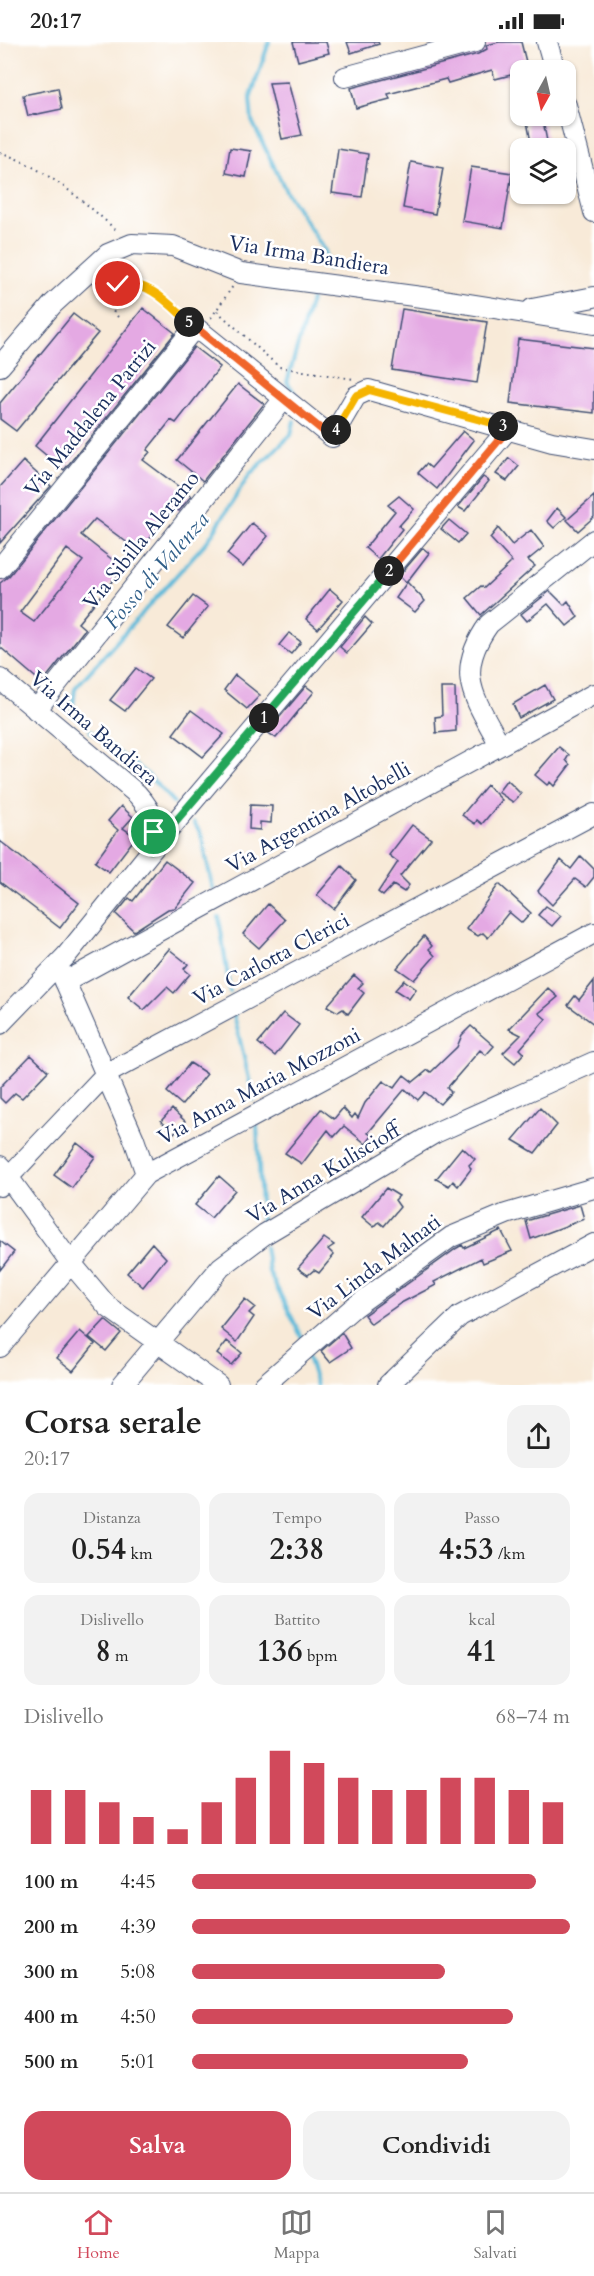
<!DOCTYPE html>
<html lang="it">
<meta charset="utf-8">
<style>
body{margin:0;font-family:Cardo,serif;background:#f2f2f2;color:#222;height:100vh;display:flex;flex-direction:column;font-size:22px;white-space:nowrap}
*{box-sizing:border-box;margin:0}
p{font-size:20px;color:#767676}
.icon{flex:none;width:33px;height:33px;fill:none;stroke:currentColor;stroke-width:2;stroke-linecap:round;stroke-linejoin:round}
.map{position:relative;height:1343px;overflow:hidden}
.panel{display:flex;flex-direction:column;background:#fff;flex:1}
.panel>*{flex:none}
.needle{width:39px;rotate:188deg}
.controls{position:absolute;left:510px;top:18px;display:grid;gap:12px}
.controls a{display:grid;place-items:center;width:66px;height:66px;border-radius:12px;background:#fff;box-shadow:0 2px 4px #0004;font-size:30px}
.pin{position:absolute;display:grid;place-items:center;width:51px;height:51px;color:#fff;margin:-26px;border:3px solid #fff;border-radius:50%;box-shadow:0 2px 6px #0007}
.km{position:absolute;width:30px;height:30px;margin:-15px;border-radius:50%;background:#222;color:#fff;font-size:16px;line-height:30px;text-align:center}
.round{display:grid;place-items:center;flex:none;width:63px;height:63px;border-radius:18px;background:#f2f2f2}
.head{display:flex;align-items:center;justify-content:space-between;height:102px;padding:0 24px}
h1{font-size:33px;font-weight:800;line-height:45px}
.metrics{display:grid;grid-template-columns:repeat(3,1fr);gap:9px;height:102px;padding:6px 24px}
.metrics div{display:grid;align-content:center;border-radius:15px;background:#f2f2f2;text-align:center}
.metrics b{font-size:30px;font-weight:800}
.metrics small{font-size:16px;font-weight:400}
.metrics p{font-size:16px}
.chart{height:168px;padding:12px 24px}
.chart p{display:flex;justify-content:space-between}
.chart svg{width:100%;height:108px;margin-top:6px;stroke:#d1495b;stroke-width:6}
.cta{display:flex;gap:12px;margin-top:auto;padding:12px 24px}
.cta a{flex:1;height:69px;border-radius:18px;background:#d1495b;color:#fff;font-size:24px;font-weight:800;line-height:69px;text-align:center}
.cta a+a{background:#f2f2f2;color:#222}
ul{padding:0 24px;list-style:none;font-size:20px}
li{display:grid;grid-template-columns:96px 72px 1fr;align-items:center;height:45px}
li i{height:15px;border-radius:8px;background:#d1495b}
.status{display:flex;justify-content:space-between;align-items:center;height:42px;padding:0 30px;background:#fff;direction:ltr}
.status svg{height:16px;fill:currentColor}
.tabs{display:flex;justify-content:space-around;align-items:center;height:84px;border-top:2px solid #e0e0e0;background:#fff;font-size:16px;color:#767676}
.tabs a{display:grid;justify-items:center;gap:3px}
.tabs .active{color:#d1495b}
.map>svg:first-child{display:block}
</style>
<div class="status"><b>20:17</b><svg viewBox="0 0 49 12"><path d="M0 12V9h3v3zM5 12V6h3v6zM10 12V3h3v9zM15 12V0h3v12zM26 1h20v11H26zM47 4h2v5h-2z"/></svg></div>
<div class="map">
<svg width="594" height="1343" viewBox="0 0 594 1343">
<rect width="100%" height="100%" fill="#fff"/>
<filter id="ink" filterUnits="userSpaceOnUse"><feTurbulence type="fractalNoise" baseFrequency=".0167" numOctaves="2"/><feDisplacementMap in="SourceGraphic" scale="12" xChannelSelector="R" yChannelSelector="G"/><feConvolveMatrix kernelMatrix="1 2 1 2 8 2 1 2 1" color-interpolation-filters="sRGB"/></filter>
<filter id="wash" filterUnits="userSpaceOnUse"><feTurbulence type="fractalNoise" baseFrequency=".008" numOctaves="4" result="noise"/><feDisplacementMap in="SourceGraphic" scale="24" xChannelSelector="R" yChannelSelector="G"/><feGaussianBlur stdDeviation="1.35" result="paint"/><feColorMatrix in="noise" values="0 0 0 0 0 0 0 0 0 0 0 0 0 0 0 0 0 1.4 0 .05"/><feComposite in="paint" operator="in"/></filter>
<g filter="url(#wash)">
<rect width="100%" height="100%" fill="#f8ead8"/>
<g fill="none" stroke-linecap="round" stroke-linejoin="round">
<!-- stream -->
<path stroke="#5bb9d9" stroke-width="4" d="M269 0 250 57 252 79 286 149 325 209 328 227
M298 356 287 340 311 258
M72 673 75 646 209 497 250 432 291 393 294 379
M90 689 148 733 174 761
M194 781 201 792 213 847
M219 875 230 950
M234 973 254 1058
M257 1083 262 1186
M265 1205 269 1230 302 1296
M307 1312 317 1343"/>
</g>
<g id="blocks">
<!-- building -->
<path fill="#e4a9e3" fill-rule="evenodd" d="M293 0H326L329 11 298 19Z
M347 0H378L379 2 351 11Z
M499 0H521L528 28H520V55L516 56 511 33 495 37 492 28 448 41 446 37 388 52 390 57 356 66 351 46 478 12 487 7 486 3Z
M288 40 302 93 282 97 269 41Z
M58 46 62 67 28 74 23 53Z
M526 74H542L548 104 532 106Z
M230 106 251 109 246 135 226 131Z
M338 107 368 112 362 155 332 151Z
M411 120 443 126 435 172 403 166Z
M471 125 512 131 503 186 462 179Z
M143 266 175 291 64 428 35 404Z
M402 267 487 280 477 341 392 328Z
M73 272 98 291 16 389 0 377V361Z
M518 297 594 306V371L510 361Z
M194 305 220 325 176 381 171 378 147 408 150 410 143 418 191 454 179 469 173 465 140 510 95 477 81 493 123 526 78 581 85 587 42 641 0 605V541L9 534ZM67 507 83 519 34 580 20 570Z
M238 342 264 362 203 439 177 418Z
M463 389 474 398 437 447 418 431 426 422 431 426Z
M509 416 519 424 507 439 496 432Z
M23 419 51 444 0 501V445Z
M483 435 489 439 465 469 458 465Z
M399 454 414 467 399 484 402 487 378 517 365 506 395 469 388 463Z
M594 454V475L578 489 567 478Z
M557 466 566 475 554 486 547 479Z
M449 478 466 492 458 501 441 487Z
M252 481 268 494 243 525 227 512Z
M498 486 512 503 531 488 544 505 528 518 535 524 481 573 467 556 481 544 484 546 512 520 490 496Z
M423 506 429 511 406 541 399 534Z
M407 540 425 559 415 570 396 556Z
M330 547 343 558 318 587 306 577Z
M550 549 564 563 568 559 578 575 567 584 548 562 527 579 521 572Z
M193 554 208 565 183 596 168 585Z
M365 575 372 582 347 611 340 605Z
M289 591 301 600 291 612 279 603Z
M136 626 151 637 125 669 110 658Z
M235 633 260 653 247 667 224 648Z
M545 643 553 657 519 676 513 662Z
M306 644 314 650 288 682 276 696 267 690Z
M441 646H455L456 689 436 691 435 675 442 674Z
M191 668 224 692 203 715 173 692Z
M559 705 569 713 566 718 570 723 554 744 550 740 547 743 535 733Z
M507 738 521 752 513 760 498 750Z
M487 743 502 758 482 782 477 778 475 782 462 773Z
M250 763 272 764 271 781 260 780V788L249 787Z
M121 764 133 775 123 786 136 795 109 830 95 820 118 788 108 779Z
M412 783 431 797 400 834 409 843 404 850 393 843 383 854 378 850 398 820 389 813Z
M0 799 79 861 60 886 0 840Z
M581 814 594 827V835L586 845 575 837 552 863 538 849 561 818 571 827Z
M165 818 195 841 175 866 168 867 134 889 116 872 129 856 133 859Z
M342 824 356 838 334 867 317 853Z
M499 842 531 871 522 881 509 870 488 896 483 891 478 894 466 887Z
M268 862 285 878 259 906 243 892Z
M546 864 561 874 552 884 538 873Z
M424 894 432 904 429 907 435 914 414 938 397 926Z
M169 907 188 922 184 927 190 932 174 951 167 945 144 968 128 955Z
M354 933 363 941 358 946 364 951 348 972 343 967 338 970 327 964Z
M404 938 416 947 409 957 395 948Z
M594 939V982L568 963 575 954 579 958Z
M548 946 558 955 539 971 546 977 520 1007 524 1011 515 1021 503 1011 521 993 509 987Z
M283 971 299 983 275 1014 258 1001Z
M471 984 494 1004 486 1013 480 1008 447 1046 451 1050 440 1062 425 1050 418 1058 405 1047 368 1091 372 1094 366 1102 344 1084 334 1095 328 1088 302 1122 285 1111 321 1067 334 1077 343 1066 352 1076 355 1072 358 1076 365 1061 383 1039 394 1046 404 1033 413 1040 428 1028 431 1030 457 1005 462 993Z
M31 1013 48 1029 22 1056 15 1051 5 1061 0 1056V1045Z
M190 1021 207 1032 182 1063 167 1050Z
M540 1066 557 1083 535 1111 513 1098Z
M172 1067 185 1079 174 1091 161 1079Z
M77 1101 95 1115 72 1146 54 1133Z
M462 1105 475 1117 469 1123 471 1127 458 1144 453 1139 449 1144 436 1137Z
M219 1134 235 1148 211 1176 195 1163Z
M386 1146 399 1154 395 1158 400 1165 384 1184 379 1180 374 1185 362 1175Z
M580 1163 584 1177 531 1197 526 1179Z
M501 1188 512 1209 483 1221 481 1216 434 1240 436 1243 401 1261 371 1282 364 1273 457 1206 462 1203 464 1206Z
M324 1196 334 1203 328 1207 334 1213 319 1231 314 1228 308 1233 298 1226Z
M0 1199 14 1210 0 1228Z
M152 1201 166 1216 143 1245 127 1231Z
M245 1257 255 1265 249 1271 254 1275 237 1300 221 1287Z
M105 1278 121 1291 106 1309 89 1295Z
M80 1289 95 1302 73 1329 57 1316Z
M342 1291 351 1306 330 1320 321 1309Z
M227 1299 242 1311 231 1323 217 1312Z"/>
</g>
</g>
<g filter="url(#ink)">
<use href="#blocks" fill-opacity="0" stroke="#3c4b70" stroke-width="1.5"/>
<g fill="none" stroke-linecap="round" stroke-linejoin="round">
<!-- minor casing -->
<g stroke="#3c4b70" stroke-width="22">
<path id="minor" d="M547 0 555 28
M345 35 475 0
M566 63 594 170
M532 267 594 255
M0 324 53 262 108 212 132 202 173 204 241 231 444 258 594 282
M0 526 195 285 332 395 356 354 369 348 552 400 594 407
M0 637 137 752C156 773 156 781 151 809
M36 668 283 358
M500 703C475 656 453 632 489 582L594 498
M60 928 134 1097 146 1132
M65 940 594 652
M0 982 66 914 151 809 509 386
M0 1124 71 1221 108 1265 218 1343
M0 1144 106 1032 594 772
M0 1305 146 1132 594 891
M122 1343 221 1225 265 1192 435 1091 594 1020
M264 1343 354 1265 451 1195 506 1172 594 1146
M388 1343 460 1274 594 1202"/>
</g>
<!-- path -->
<path stroke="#3c4b70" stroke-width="2" stroke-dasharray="1.5 4.5" stroke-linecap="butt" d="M0 110C46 127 82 157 118 190
M217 269 279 325 353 337
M118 275 111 267V249C136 225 165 258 184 275
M211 276 233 244"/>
<!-- minor -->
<use href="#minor" stroke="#fff" stroke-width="20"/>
</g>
</g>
<g fill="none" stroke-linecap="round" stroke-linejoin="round" filter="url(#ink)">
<!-- split-1 casing -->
<g stroke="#fff" stroke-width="12">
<path id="split-1" d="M154 790 151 808 264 676"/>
</g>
<!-- split-2 casing -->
<g stroke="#fff" stroke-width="12">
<path id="split-2" d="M264 676 389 529"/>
</g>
<!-- split-3 casing -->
<g stroke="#fff" stroke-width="12">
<path id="split-3" d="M389 529 509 386 503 384"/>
</g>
<!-- split-4 casing -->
<g stroke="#fff" stroke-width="12">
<path id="split-4" d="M336 388 356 354 369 348 503 384"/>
</g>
<!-- split-5 casing -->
<g stroke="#fff" stroke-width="12">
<path id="split-5" d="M189 280 332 396 336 388"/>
</g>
<!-- split-6 casing -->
<g stroke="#fff" stroke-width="12">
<path id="split-6" d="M118 242C149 238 168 261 189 280"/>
</g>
<!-- split-1 -->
<use href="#split-1" stroke="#22a559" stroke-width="8"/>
<!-- split-2 -->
<use href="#split-2" stroke="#22a559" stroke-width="8"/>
<!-- split-3 -->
<use href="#split-3" stroke="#f0652b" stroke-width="8"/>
<!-- split-4 -->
<use href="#split-4" stroke="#f5b400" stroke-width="8"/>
<!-- split-5 -->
<use href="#split-5" stroke="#f0652b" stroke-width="8"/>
<!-- split-6 -->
<use href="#split-6" stroke="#f5b400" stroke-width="8"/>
</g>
<g text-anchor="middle" stroke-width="5" stroke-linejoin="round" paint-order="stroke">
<!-- street labels -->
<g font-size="21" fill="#1b2f5e" stroke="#fff">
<text transform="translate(309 213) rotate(9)" y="7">Via Irma Bandiera</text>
<text transform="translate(90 376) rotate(-51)" y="7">Via Maddalena Patrizi</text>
<text transform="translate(141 498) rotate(-51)" y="7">Via Sibilla Aleramo</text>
<text transform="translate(94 686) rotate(41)" y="7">Via Irma Bandiera</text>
<text transform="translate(318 775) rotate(-29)" y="7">Via Argentina Altobelli</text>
<text transform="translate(271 917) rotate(-28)" y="7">Via Carlotta Clerici</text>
<text transform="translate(259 1044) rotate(-28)" y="7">Via Anna Maria Mozzoni</text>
<text transform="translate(323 1131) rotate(-31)" y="7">Via Anna Kuliscioff</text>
<text transform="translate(374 1225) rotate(-37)" y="7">Via Linda Malnati</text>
</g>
<!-- water labels -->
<g font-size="22" font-style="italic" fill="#315f89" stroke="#fff">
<text transform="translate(156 528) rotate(-49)" y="8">Fosso di Valenza</text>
</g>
</g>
</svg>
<div class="controls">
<a><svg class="needle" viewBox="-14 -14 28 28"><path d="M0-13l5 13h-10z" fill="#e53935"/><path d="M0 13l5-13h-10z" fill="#767676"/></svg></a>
<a><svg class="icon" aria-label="layers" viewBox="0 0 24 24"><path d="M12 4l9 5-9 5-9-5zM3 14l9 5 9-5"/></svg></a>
</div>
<div class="pin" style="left:154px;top:790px;background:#1e9e55"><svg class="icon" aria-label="arrive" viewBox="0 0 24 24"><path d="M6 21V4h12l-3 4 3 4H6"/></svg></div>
<div class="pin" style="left:118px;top:242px;background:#d93025"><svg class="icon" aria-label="check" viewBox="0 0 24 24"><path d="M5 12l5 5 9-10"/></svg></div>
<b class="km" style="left:264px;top:676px">1</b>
<b class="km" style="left:389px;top:529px">2</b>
<b class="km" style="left:503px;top:384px">3</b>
<b class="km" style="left:336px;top:388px">4</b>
<b class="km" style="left:189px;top:280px">5</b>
</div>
<section class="panel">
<div class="head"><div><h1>Corsa serale</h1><p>20:17</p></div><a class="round"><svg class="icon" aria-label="share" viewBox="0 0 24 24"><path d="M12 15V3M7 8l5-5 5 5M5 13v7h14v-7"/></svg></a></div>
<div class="metrics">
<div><p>Distanza</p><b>0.54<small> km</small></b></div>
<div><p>Tempo</p><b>2:38</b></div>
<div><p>Passo</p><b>4:53<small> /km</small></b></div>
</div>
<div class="metrics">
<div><p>Dislivello</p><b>8<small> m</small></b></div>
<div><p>Battito</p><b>136<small> bpm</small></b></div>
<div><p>kcal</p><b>41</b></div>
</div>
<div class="chart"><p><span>Dislivello</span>68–74 m</p>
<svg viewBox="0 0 160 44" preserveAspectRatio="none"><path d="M5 44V22M15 44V22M25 44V27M35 44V33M45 44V38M55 44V27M65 44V17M75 44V6M85 44V11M95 44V17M105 44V22M115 44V22M125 44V17M135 44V17M145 44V22M155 44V27"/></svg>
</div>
<ul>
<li><b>100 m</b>4:45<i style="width:91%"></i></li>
<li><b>200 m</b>4:39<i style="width:100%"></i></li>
<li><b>300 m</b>5:08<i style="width:67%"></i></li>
<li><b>400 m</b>4:50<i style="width:85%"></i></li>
<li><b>500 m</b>5:01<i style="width:73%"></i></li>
</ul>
<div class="cta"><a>Salva</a><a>Condividi</a></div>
</section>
<nav class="tabs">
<a class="active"><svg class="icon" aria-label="home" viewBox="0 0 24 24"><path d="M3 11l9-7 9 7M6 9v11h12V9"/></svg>Home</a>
<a><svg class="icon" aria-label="map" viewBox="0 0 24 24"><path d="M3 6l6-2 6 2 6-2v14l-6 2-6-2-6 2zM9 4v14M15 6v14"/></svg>Mappa</a>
<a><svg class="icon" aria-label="saved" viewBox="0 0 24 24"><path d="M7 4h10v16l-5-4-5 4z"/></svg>Salvati</a>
</nav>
